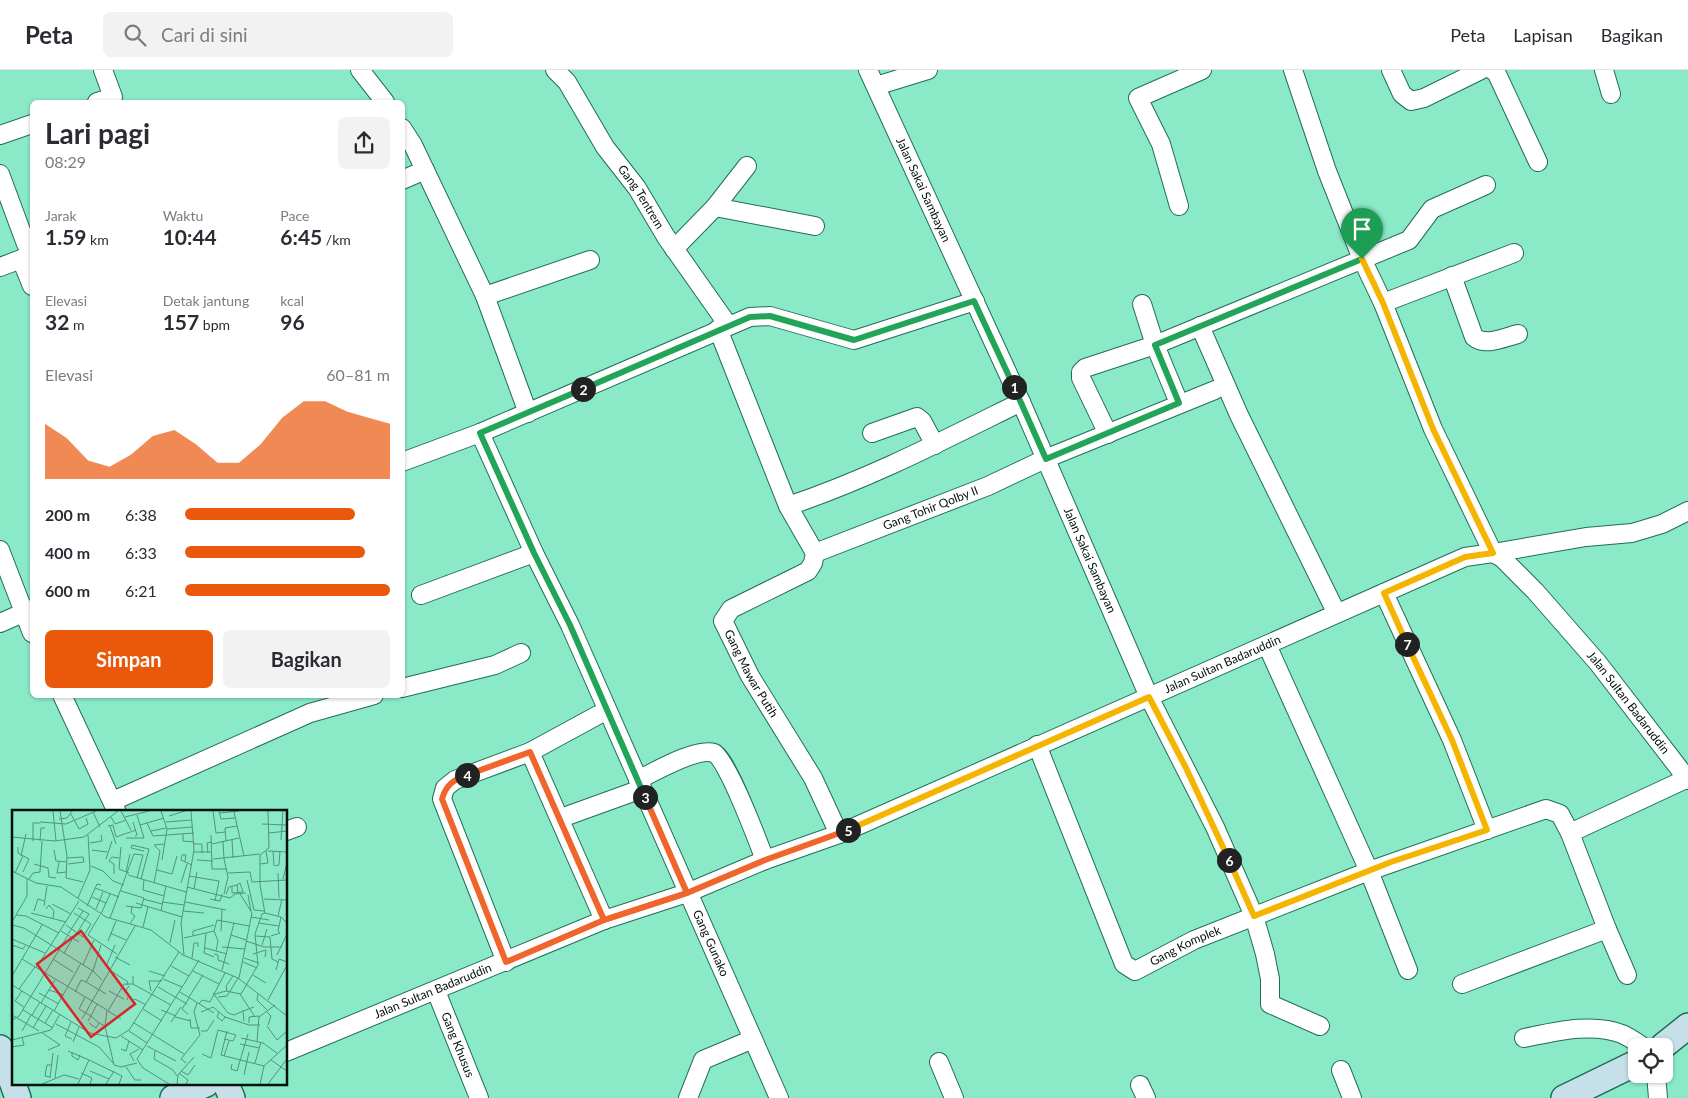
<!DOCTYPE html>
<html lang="id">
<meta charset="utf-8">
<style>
body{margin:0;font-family:Lato,sans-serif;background:#f2f2f3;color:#2b2b33;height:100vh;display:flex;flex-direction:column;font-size:19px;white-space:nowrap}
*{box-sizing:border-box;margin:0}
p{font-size:16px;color:#7c7c81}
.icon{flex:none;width:28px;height:28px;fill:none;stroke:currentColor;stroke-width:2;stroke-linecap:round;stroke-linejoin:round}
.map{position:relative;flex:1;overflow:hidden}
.panel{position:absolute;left:30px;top:30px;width:375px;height:598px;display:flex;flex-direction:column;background:#fff;border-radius:8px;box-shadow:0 1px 4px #0004}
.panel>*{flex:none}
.buttons{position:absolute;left:1628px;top:968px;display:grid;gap:10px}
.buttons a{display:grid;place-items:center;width:45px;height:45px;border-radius:8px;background:#fff;box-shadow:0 1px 4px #0004;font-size:25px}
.pin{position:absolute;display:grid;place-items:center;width:42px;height:42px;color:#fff;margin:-51px -21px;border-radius:50% 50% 50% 0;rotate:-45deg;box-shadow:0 0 5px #0007}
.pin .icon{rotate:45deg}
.km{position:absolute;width:25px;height:25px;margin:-12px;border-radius:50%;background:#222;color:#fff;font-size:14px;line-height:25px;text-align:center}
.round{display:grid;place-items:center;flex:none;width:52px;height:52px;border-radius:8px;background:#f2f2f3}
.summary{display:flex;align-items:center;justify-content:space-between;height:85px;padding:0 15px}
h1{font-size:28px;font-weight:700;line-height:38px}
.stats{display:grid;grid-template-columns:repeat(3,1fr);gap:8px;height:85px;padding:5px 15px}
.stats div{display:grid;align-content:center}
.stats b{font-size:21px;font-weight:700}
.stats small{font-size:14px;font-weight:400}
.stats p{font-size:14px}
.chart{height:140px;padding:10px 15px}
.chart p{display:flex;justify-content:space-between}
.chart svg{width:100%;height:90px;margin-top:5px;fill:#ea580c;opacity:.7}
.primary-button{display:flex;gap:10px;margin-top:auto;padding:10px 15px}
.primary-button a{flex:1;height:58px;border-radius:8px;background:#ea580c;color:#fff;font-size:20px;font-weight:700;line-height:58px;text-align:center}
.primary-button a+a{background:#f2f2f3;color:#2b2b33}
ul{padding:0 15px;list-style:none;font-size:16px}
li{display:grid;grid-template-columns:80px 60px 1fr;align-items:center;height:38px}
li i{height:12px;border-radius:6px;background:#ea580c}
header{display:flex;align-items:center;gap:30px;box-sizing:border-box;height:70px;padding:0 25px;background:#fff;border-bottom:1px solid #e1e1e2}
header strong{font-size:24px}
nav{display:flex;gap:28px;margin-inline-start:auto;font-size:18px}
.search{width:350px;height:45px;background:#f2f2f3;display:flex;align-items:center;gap:12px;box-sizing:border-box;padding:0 18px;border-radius:8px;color:#7c7c81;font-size:19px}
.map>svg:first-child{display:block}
</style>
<header>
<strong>Peta</strong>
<div class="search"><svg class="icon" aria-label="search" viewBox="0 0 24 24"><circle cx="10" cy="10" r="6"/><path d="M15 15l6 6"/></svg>Cari di sini</div>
<nav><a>Peta</a><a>Lapisan</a><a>Bagikan</a></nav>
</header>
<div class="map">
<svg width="1688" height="1028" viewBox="0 0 1688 1028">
<rect width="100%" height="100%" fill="#8aeac8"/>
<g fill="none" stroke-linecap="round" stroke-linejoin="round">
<!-- street casing -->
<g stroke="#216e57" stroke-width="20">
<g id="street">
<path d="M360 0 385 32"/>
<path id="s1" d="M555 0 567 12 605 77 637 118 666 167 728 255"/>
<path id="s2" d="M868 0 1021 332 1149 627 1215 757 1254 846 1265 884 1270 909V934L1320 956"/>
<path d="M1293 0 1327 101 1362 189 1383 233 1433 359 1493 483 1586 467 1632 463 1662 454 1688 441"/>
<path d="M1391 0 1402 24 1411 31 1424 28 1481 0"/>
<path d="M1492 0 1496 2 1538 92"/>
<path d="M1604 0 1611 24"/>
<path d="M876 16 928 0"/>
<path d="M97 32 113 27 103 0"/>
<path d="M402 58 413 75 485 226 528 343"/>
<path d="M0 65 32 54"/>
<path d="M0 104 26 174"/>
<path d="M402 110 425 100"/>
<path d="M1179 136 1161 74 1138 28 1202 0"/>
<path d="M715 137 815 156"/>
<path d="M674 179 715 137 747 96"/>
<path d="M21 189 32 216"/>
<path d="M0 197 32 185"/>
<path d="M1452 206 1474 267C1486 277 1505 267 1518 264"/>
<path d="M485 226 590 190"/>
<path d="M1383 233 1514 183"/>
<path d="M1200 256 1239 345 1336 542"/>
<path id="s3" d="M718 259 788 436 815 483 813 493 808 501 731 539 723 551 750 606 813 708 839 764"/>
<path d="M1179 333 1155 275 1409 170 1432 139 1486 115"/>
<path id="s4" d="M480 363 534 483 570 555 779 1028"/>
<path d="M872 363 917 347 922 351 935 375"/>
<path d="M1108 364 1081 308V302L1085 298 1155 275 1142 234"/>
<path d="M402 392 480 363 750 247 770 246 854 270 975 231"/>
<path d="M788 436C869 409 944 370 1021 332"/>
<path d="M0 480 32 563"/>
<path id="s5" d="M815 483 988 416 1045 389 1215 320"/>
<path d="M1384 523 1452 670 1487 760"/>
<path d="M421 525 534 483"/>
<path d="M0 553 32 539"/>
<path d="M1267 575 1369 801 1546 739 1560 744 1570 763"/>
<path d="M402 618 495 595 521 583"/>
<path d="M62 625 116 740"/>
<path d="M598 645 530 682 604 850"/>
<path id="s6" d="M1037 675 1124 894 1135 901 1194 870 1369 801 1408 900"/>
<path d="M638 710C654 702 697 677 714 683 726 686 759 774 765 790"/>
<path d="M113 731 310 643 374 625"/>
<path d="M561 748 633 722"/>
<path d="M286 761 297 757"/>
<path d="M1607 859 1627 905"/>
<path d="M506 892 442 729 445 718 455 710 530 682"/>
<path d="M1462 914 1607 859 1570 763 1686 709"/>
<path id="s7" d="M436 921 479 1028"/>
<path d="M1524 968C1554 962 1592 952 1622 964 1629 967 1636 972 1642 976"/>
<path id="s8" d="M286 982 604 850 687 823 765 790 839 764 1465 487 1493 483 1502 488 1535 521 1598 593 1688 710"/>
<path d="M939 992 954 1028"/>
<path d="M1341 1000 1352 1028"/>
<path d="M1656 1004 1658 1028"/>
<path d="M1140 1015 1146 1028"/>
<path d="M688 1028 703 990 753 969"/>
</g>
</g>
<!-- secondary casing -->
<g stroke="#216e57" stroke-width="28">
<path id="secondary" d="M1663 976 1688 956
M0 978 18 1028
M226 1014 232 1028
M173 1028 206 1014
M1564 1028 1636 993"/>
</g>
<!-- street -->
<use href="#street" stroke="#fff" stroke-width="18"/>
<!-- secondary -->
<use href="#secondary" stroke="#c6e0ea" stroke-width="25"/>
</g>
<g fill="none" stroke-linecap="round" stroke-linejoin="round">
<!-- split-1 casing -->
<g stroke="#fff" stroke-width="10">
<path id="split-1" d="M1014 317 1046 389 1179 333 1155 275 1362 189"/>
</g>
<!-- split-2 casing -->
<g stroke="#fff" stroke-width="10">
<path id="split-2" d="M583 319 750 247 770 246 854 270 974 231 1014 317"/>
</g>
<!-- split-3 casing -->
<g stroke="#fff" stroke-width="10">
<path id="split-3" d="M583 319 480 363 534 483 570 555 645 727"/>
</g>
<!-- split-4 casing -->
<g stroke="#fff" stroke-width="10">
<path id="split-4" d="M467 705C453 710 446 715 442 729L506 892 604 850 687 823 645 727"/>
</g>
<!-- split-5 casing -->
<g stroke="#fff" stroke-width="10">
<path id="split-5" d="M467 705 530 682 604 850 687 823 765 790 848 760"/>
</g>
<!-- split-6 casing -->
<g stroke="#fff" stroke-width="10">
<path id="split-6" d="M848 760 1149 627 1186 698 1229 790"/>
</g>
<!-- split-7 casing -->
<g stroke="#fff" stroke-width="10">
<path id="split-7" d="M1229 790 1254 846 1391 792 1487 760 1452 670 1407 574"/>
</g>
<!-- split-8 casing -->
<g stroke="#fff" stroke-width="10">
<path id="split-8" d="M1362 189 1383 233 1433 359 1493 483 1465 487 1384 523 1407 574"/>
</g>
<!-- split-1 -->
<use href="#split-1" stroke="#22a559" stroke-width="6"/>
<!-- split-2 -->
<use href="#split-2" stroke="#22a559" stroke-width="6"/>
<!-- split-3 -->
<use href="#split-3" stroke="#22a559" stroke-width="6"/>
<!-- split-4 -->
<use href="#split-4" stroke="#f0652b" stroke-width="6"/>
<!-- split-5 -->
<use href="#split-5" stroke="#f0652b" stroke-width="6"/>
<!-- split-6 -->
<use href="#split-6" stroke="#f5b400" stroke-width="6"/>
<!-- split-7 -->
<use href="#split-7" stroke="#f5b400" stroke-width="6"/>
<!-- split-8 -->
<use href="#split-8" stroke="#f5b400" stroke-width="6"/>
</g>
<g text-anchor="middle" stroke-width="5" stroke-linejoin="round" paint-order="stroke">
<!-- street labels -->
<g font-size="12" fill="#00100a" stroke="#97f8d5">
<text dy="4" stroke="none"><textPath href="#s2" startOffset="132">Jalan Sakai Sambayan</textPath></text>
<text dy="4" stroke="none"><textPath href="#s1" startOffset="154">Gang Tentrem</textPath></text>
<text dy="4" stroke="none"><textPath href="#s5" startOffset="124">Gang Tohir Qolby II</textPath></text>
<text dy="4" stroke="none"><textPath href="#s2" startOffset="538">Jalan Sakai Sambayan</textPath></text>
<text dy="4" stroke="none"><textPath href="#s8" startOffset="1014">Jalan Sultan Badaruddin</textPath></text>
<text dy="4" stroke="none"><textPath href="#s3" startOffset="424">Gang Mawar Putih</textPath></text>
<text dy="4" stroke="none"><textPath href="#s8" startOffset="1510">Jalan Sultan Badaruddin</textPath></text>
<text dy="4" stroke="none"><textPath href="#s4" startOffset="560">Gang Gunako</textPath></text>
<text dy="4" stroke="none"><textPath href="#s6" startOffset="305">Gang Komplek</textPath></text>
<text dy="4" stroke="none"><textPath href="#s8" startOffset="159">Jalan Sultan Badaruddin</textPath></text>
<text dy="4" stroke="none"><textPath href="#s7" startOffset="58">Gang Khusus</textPath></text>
</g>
</g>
<!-- overview -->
<g transform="translate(12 740)">
<rect width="275" height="275" fill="#8aeac8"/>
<path fill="none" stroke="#53937c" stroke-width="1" d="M41 1 44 31M48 1 55 46 54 68 71 72M109 1 119 20M149 1 155 19 150 50M201 1 204 23 213 22M207 1 209 9 223 8M81 2 88 17M222 2 232 46M208 3 227 1M59 4 67 19 76 14 74 8M157 6 173 1M99 7 103 14 114 10M113 7 137 1M47 9 55 8 60 1M28 12 54 14 84 1M121 12 125 25 123 26M154 12 180 10M135 13 141 26 182 23M250 14 275 15M128 15 152 8M96 16 101 15 104 27 124 20M98 16 104 34M155 19 181 17M139 21 154 18M257 23 275 21M171 24V31L182 32M199 25 200 59H215M0 27 43 31 72 27 106 1M114 28H132L125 5M220 29 221 48M269 30 271 1M21 31V13H28M28 31 29 18H33M211 31 212 49M214 31 213 18 225 16M78 33 90 31 89 25M182 34H190V43M200 34 227 28M6 37V43L17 49 11 62M109 37 107 59 117 63M42 40 44 51 55 52M80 40 95 42M256 41 275 42M261 41 262 56M182 42H200M196 43 195 33 200 32M9 46 14 24M55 48 71 47 72 52 56 54M94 49 100 31M201 49 248 44M185 50 201 51M173 51 174 45H170L169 50 180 55M47 52 45 63 55 62M22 54 36 58 37 67 44 68M248 54 256 53 254 41M79 56 91 61 101 71 112 75M263 56 267 55 268 41M145 60 160 64 165 46M0 61 24 73 49 77 94 107 139 120 171 145 226 168 275 206M114 62 118 44M3 63 11 46M216 63 238 62 240 72 275 70M266 63 267 88M102 64V54L97 51 100 47 107 48M116 65 174 82M177 66 207 71 203 91M125 68 131 45M17 69 21 63 28 62 30 31M129 69 137 39 120 35 119 38 132 41M271 69 275 53M132 70 131 80 152 86M235 70 242 100 252 101M142 73 148 41 142 35 153 34M169 73 175 54M175 77 218 88 223 84 234 83M220 77V83L231 82 228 73 225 75M83 78 107 87M182 79 185 62M109 81 132 88 129 98 114 96M212 84 216 67 212 49M214 84 217 77 225 75 226 82M228 84 240 103M236 85 239 101M80 87 94 93M66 88 78 60 76 25M131 89 150 94M198 89 208 91 210 84M252 89 275 90M150 92 172 95M173 92 214 100M124 93 170 107M40 94 59 104M32 96 35 76M75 96 85 74 89 75M34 99 37 95 42 101 41 108M84 99 91 82M22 101 26 89 32 91M149 101 154 76M171 101 192 103M19 103 54 112M62 103 73 110 62 128M253 103 248 75V45L257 38 256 1M253 103 269 107 275 113M89 104 98 84M4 105 14 106 47 123M88 105 76 125 105 144M266 106 270 89M239 107 257 110M98 108 122 44 131 45M0 112 15 86V69M247 113 267 116M118 114 123 106 119 103 120 96M0 115 12 118 81 161 90 170M54 115 71 127 79 114 73 110 77 104 66 98M131 117 136 97M49 121 67 132M202 121 206 131 204 141M209 121 210 99M98 123 114 130M194 123 192 143 202 147M56 124 71 101M219 125 234 130M181 126V121L202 115M243 126 258 127M259 126 268 123 266 121 269 107M258 127 260 149 266 152M172 128 202 121 205 110 237 116M0 129 33 143M96 131 104 111M234 131 252 137H270M158 133 163 110M0 135 11 139 13 136M250 135 255 119M210 137 233 139M193 138 215 144M52 143 61 128M202 144 206 145V150L217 154M241 144 254 140 253 147M172 145 169 113 182 40 179 1M265 145 275 124M103 147 118 155M180 148 182 133H186V137M232 148 247 153M10 149 95 200 93 216 102 255 109 257 125 253M41 149 61 162M231 152 245 158M95 154 103 135M71 155 82 130M159 156 177 166M24 158 67 91M96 159 116 172 115 175M210 160 222 113M264 160 267 149 275 152M81 161 89 135M137 161 153 166M181 161 207 174M241 165 254 173M0 166 30 115M227 168 240 103M151 169 170 177M74 172 94 184M121 174 159 195M0 175 78 223 104 228 117 220 167 142M146 177 175 194M7 179 23 157M37 180 52 185M10 181 3 191 12 197M97 181 112 189M139 181 137 171H150M215 181 214 176 221 166M63 182 69 170 74 172 81 160M168 182 202 203M27 183 47 194M201 183 216 203 222 205 231 201M203 184 214 181 229 184M228 184 243 207M229 184 246 155 243 124 250 104 253 103M246 184 245 190 256 201M73 187 67 199 79 206 76 211M177 187 191 165M206 187 215 186 226 168M115 190 117 185 113 182 117 176M256 190 275 155M120 191 123 189 134 195M29 193 43 170M85 194 79 206 87 213M187 194 190 190 198 192 213 163M131 199 150 211M11 200 41 218M149 200 164 206M42 201 69 153M189 202 201 197 213 207 237 215H248M207 202 205 207 210 211 213 207M255 202 259 206 256 215M176 204 170 199 177 188M0 205 27 221M20 205 28 192M163 207 179 211M247 207 263 195M70 209 123 116M109 209 96 201 112 174H121V166M178 209 179 218H188M0 210 7 206 56 125M232 211 231 201 242 197M59 212 53 226 60 229M159 212 169 197M33 213 41 200M77 213 84 218 87 213 93 216M122 213 172 244M237 213V207L247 206 245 232M44 214 87 237 102 254M255 216 265 230 275 221M21 218 34 196M10 221 19 205M117 221 135 233M189 221H195L202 210M215 221 209 245 252 256M29 222 48 235 36 240M109 226 131 240M229 228 251 233 265 243M0 230 39 220 48 204M61 232 67 217M228 234 247 238M135 236 164 251M0 237 12 235 10 227M109 239 114 241 117 231M56 241 77 250M143 241 142 249 161 260 165 266M60 242V246L66 250 68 245M190 244 199 248 206 220 224 225 221 231 212 229M212 246 217 231M259 250 275 261M122 251 118 244 127 239M174 253 169 249 188 225 182 202 185 193M243 253 249 232M220 254 219 259 225 261 236 224M114 257 123 270H129M78 261 97 269M169 261 176 265 183 255M69 263 80 268 78 274M167 263 176 270 174 274M232 265 237 242M38 267 33 266 34 260 35 255H40M38 268 41 243M43 268 46 245M30 274 52 265 67 269M66 274 77 250 110 266 107 274M94 274 102 261M157 274 131 258 125 249 187 150M165 274 166 265 182 247M248 274 252 256 275 235M256 274 275 249"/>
<path fill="#d62828" fill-opacity="0.15" stroke="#d62828" stroke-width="2.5" d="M69 121 123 194 79 227 25 154Z"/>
<rect width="275" height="275" fill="none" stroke="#00100a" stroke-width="2.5"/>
</g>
</svg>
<div class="buttons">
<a><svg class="icon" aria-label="locate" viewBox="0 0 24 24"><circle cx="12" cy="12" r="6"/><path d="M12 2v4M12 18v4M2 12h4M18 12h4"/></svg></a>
</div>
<div class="pin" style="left:1362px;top:189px;background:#1e9e55"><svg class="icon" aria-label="arrive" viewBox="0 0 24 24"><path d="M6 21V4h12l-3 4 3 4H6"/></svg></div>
<b class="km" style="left:1014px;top:317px">1</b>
<b class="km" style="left:583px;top:319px">2</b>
<b class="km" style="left:645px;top:727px">3</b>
<b class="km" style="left:467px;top:705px">4</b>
<b class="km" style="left:848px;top:760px">5</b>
<b class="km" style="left:1229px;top:790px">6</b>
<b class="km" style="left:1407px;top:574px">7</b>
<section class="panel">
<div class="summary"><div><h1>Lari pagi</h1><p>08:29</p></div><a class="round"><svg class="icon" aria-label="share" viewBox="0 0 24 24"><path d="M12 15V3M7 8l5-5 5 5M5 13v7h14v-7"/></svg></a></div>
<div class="stats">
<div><p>Jarak</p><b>1.59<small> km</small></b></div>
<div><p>Waktu</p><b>10:44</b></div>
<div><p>Pace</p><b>6:45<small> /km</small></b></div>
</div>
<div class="stats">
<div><p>Elevasi</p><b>32<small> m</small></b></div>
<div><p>Detak jantung</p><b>157<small> bpm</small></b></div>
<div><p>kcal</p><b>96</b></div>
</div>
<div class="chart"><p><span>Elevasi</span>60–81 m</p>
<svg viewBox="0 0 160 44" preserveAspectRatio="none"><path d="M0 44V17L10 24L20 35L30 38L40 32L50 23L60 20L70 27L80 36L90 36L100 27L110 14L120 6L130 6L140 11L150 14L160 17V44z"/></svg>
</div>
<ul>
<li><b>200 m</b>6:38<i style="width:83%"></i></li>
<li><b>400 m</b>6:33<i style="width:88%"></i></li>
<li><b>600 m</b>6:21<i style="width:100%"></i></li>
</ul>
<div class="primary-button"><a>Simpan</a><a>Bagikan</a></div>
</section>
</div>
